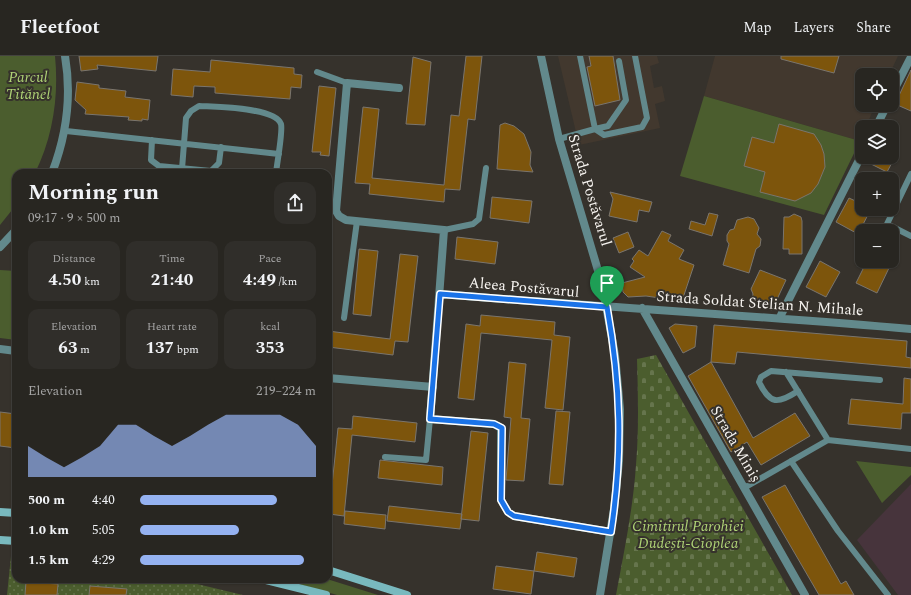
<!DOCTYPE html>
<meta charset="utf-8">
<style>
body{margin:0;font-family:Spectral,serif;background:#302e2a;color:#f1f3f6;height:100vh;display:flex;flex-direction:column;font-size:15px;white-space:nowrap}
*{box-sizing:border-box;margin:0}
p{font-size:13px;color:#a5a5a5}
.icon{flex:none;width:22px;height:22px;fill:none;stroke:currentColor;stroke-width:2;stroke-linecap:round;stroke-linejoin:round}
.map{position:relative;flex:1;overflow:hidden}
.drawer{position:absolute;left:12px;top:113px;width:320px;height:414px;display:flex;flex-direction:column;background:#282621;border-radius:12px;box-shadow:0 1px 3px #0004,0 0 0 1px #44433f}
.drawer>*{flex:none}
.buttons{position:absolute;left:855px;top:12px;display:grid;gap:8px}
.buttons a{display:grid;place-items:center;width:44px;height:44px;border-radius:8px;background:#282621;box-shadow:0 1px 3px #0004,0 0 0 1px #44433f;font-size:20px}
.pin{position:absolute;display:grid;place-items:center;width:34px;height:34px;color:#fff;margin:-41px -17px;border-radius:50% 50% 50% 0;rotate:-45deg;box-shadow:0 0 4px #0007}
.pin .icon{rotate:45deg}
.round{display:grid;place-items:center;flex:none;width:42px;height:42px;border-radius:12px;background:#302e2a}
.head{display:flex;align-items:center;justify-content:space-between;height:68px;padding:0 16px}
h1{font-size:22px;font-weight:700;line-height:30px}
.metrics{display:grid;grid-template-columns:repeat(3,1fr);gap:6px;height:68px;padding:4px 16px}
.metrics div{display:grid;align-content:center;border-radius:10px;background:#302e2a;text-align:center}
.metrics b{font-size:17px;font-weight:700}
.metrics small{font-size:11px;font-weight:400}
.metrics p{font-size:11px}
.chart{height:112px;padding:8px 16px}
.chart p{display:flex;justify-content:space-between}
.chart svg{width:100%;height:72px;margin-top:4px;fill:#95b2f1;opacity:.7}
ul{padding:0 16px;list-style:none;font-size:13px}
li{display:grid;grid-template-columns:64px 48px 1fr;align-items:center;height:30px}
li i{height:10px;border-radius:5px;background:#95b2f1}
header{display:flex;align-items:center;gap:24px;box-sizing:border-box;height:56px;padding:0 20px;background:#282621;border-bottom:1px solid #44433f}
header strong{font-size:19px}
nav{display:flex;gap:22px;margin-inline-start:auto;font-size:14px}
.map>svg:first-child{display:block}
</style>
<header>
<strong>Fleetfoot</strong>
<nav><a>Map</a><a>Layers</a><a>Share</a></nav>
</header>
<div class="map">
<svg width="911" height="539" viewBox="0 0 911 539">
<defs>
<pattern id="cemetery-stones" width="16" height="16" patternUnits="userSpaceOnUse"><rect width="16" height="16" fill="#4b5d2e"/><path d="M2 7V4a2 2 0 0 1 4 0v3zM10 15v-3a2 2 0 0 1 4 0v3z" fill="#66754d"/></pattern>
<pattern id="garden-dots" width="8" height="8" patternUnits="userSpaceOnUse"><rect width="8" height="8" fill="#4b5d2e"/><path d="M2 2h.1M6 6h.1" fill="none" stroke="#66754d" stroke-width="1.8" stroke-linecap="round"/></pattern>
</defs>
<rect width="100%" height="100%" fill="#36322c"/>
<!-- built -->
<path fill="#42382e" d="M558 0H657L659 7 650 10 654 32 662 30 665 45 655 48 660 72 579 89Z
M715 0H898L889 19H862V49H875L866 71H862V79L860 85 704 40Z"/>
<!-- education -->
<path fill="#47343c" d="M911 428V539H898L857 484Z"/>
<!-- green -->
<path fill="#4b5d2e" d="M0 0H55C59 40 53 81 35 117H16V149L0 169Z
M704 40 860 85 824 159 680 120Z
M0 214 16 215V284L0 282Z
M856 405 911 411V419L882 447Z
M281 523H327L378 539H337Z"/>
<!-- cemetery -->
<path fill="url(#cemetery-stones)" d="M656 299 792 539H616C624 496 633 453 636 409 639 374 638 338 637 303Z"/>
<!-- garden -->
<path fill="url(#garden-dots)" d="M11 500 16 501V523H168L193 527 243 539H7Z"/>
<!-- building -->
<path fill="#7d550c" stroke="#7a756e" d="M79 0H158L156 15 97 9 98 13 81 15Z
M466 0H482L475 64 468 63 460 134 445 133 444 146 369 138 370 128 355 127 363 51 379 53 372 122 444 129 451 59 459 60Z
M589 0H613L620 44 595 50 587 11 591 10Z
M781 0H839L834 17 781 3Z
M413 1 431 6 425 69 406 68Z
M211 4 294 12V18L302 19 301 32 291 31 290 43 215 37V31L194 30 193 41 171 39 173 13 210 16Z
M911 14V55L895 48Z
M77 26 99 29V32L126 35 125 41 150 44 148 64 142 63V65L128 64 129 61 85 58 86 54 75 44Z
M319 30 336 32 329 100 320 99 321 96H312Z
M505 67 514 70 524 78 531 96 530 109 533 116 497 113 500 69Z
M779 68 814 78 821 89 824 98 825 111 818 128 811 137 795 145 760 136 765 116 744 110 752 81 774 87Z
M867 101H895L887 116 865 105Z
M610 136 652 146 649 156 639 154 637 166 609 160 613 143Z
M492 141 532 145 529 167 490 162Z
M849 142 862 148V153H871L858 178 836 166Z
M709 157 718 159 712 180 689 173 691 165 705 169Z
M794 158 801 161 802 165V198H789V193H783L784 161H789Z
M748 161 754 163 759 172 757 178 761 183 760 190 756 193 749 217 723 209 729 188 727 185V179L730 174 734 173 737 164Z
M662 175 671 179 668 185 684 194 679 203 694 209 683 242 661 238 660 242 646 240 628 241 623 236 622 227 645 221 630 211 634 205 632 203 639 194 648 200Z
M628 176 634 191 619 197 613 182Z
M457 181 498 186 495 208 455 203Z
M359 193 378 195 371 260 353 258Z
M400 198 418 200 408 286 395 285 393 299 328 291V275L390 283Z
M820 205 840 216 826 241 806 231Z
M867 205H875L889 212 877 237 856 227Z
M760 214 786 224 772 254 751 249 753 238 751 233Z
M481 259 555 266 554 279 570 281 563 354 545 352 552 284 481 277 474 344 458 342 466 268 480 270Z
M675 268 697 270 695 291 683 297 669 272Z
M714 269 907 285 906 301 911 302V312L737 296 735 308 711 306Z
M509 306 526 308 521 362 530 363 524 425 506 424 511 362 504 361Z
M711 306 753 382 795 357 810 380 761 409 747 386 731 396 688 320Z
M904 322 911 323V357H902L901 373 848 368 851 343 903 348Z
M556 355 570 356 563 429 549 428Z
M0 356 16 358V392L0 390Z
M353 360 417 367 415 386 352 379 344 460 329 458 338 372 352 373Z
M471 375 488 377 479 465 461 463Z
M380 404 443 411 442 429 378 422Z
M785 429 841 528 846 525 854 539H819L762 441Z
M389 450 462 458 460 473 387 465Z
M345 455 386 459 385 473 344 468Z
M537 496 577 502 574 521 534 515Z
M496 510 534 515 531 538 493 533Z
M26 526 58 528 57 539H25Z
M90 530 127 533 126 539H89Z"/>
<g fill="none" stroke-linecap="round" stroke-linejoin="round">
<!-- service -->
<path stroke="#62898c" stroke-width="6" d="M317 16 347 27
M595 73 604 79 642 71 647 62 635 0
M595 73 608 70 626 44 619 5
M66 75 279 98
M559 83 595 73 580 0
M152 84 151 104 159 110 211 115 219 107 221 91
M182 113 186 62 191 55 199 50C215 51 275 51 281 68 283 75 277 107 276 117
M911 118 887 168 911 180
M444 174 473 168 479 163 486 112
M344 262 357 165
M786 316 828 384
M798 335C778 348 770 349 759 326L761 321 771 315 880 324
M385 401 426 404 430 363
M791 405 838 475 888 539
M744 432 828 384 911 393"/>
<!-- minor -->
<path stroke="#62898c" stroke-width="8" d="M399 32 347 27 336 155 339 160 346 164 444 174 430 363 494 368 501 372V444L508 456 514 460 611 476
M892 38 911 1
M876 71 887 49
M52 117C67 78 72 41 65 0
M0 191 16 174
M440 238C597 251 754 259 911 273
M642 252 805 539
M780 261 862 98
M0 293 16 295
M328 322 433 331"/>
<!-- tertiary -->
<path stroke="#62898c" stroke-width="8" d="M541 0 559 83 602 228 615 299 620 353 619 405 614 453 600 539"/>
<!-- secondary -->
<path stroke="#79b9be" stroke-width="8" d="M0 456 16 457
M0 484 16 485
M328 514 407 539
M262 523 326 539"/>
</g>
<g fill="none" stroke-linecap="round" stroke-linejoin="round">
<!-- route casing -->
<g stroke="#fff" stroke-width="8">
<path id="route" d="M440 238 607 251C621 329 623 397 611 476L514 460 508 456 501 444 502 372 494 368 430 363Z"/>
</g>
<!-- route -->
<use href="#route" stroke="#1a73e8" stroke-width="5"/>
</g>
<g text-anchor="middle" stroke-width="4" stroke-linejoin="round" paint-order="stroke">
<!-- park labels -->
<g font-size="15" font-style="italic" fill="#aed275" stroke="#36322c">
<text x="28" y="26">Parcul<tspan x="28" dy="17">Titănel</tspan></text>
<text x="688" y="475">Cimitirul Parohiei<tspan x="688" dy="17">Dudești-Cioplea</tspan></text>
</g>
<!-- street labels -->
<g font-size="15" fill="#f7f4f0" stroke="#36322c">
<text transform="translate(590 134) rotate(73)" y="5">Strada Postăvarul</text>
<text transform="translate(524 231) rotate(5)" y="5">Aleea Postăvarul</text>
<text transform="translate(760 247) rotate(4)" y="5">Strada Soldat Stelian N. Mihale</text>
<text transform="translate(736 388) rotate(60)" y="5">Strada Miniș</text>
</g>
</g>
</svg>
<div class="buttons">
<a><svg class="icon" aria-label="locate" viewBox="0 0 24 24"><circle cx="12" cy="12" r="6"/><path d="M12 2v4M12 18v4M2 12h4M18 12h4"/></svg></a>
<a><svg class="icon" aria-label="layers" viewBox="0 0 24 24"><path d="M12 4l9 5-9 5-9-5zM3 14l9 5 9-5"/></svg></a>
<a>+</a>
<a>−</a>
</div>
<div class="pin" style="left:607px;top:251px;background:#1e9e55"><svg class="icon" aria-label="arrive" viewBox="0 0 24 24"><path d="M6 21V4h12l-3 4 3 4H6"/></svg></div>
<section class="drawer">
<div class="head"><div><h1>Morning run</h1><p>09:17 · 9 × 500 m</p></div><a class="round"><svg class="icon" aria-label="share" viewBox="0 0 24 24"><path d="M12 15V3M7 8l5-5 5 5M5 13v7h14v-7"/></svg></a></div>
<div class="metrics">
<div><p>Distance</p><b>4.50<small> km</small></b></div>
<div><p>Time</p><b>21:40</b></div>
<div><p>Pace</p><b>4:49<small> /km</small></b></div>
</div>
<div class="metrics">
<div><p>Elevation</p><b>63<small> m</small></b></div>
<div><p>Heart rate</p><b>137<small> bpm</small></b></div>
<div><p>kcal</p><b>353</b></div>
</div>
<div class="chart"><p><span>Elevation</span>219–224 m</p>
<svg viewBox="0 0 160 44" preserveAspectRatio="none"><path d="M0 44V25L10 32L20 38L30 32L40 25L50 12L60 12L70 19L80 25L90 19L100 12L110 6L120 6L130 6L140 6L150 12L160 25V44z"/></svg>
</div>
<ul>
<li><b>500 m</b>4:40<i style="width:78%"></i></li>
<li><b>1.0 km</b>5:05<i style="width:56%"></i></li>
<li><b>1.5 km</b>4:29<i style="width:93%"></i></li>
</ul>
</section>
</div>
